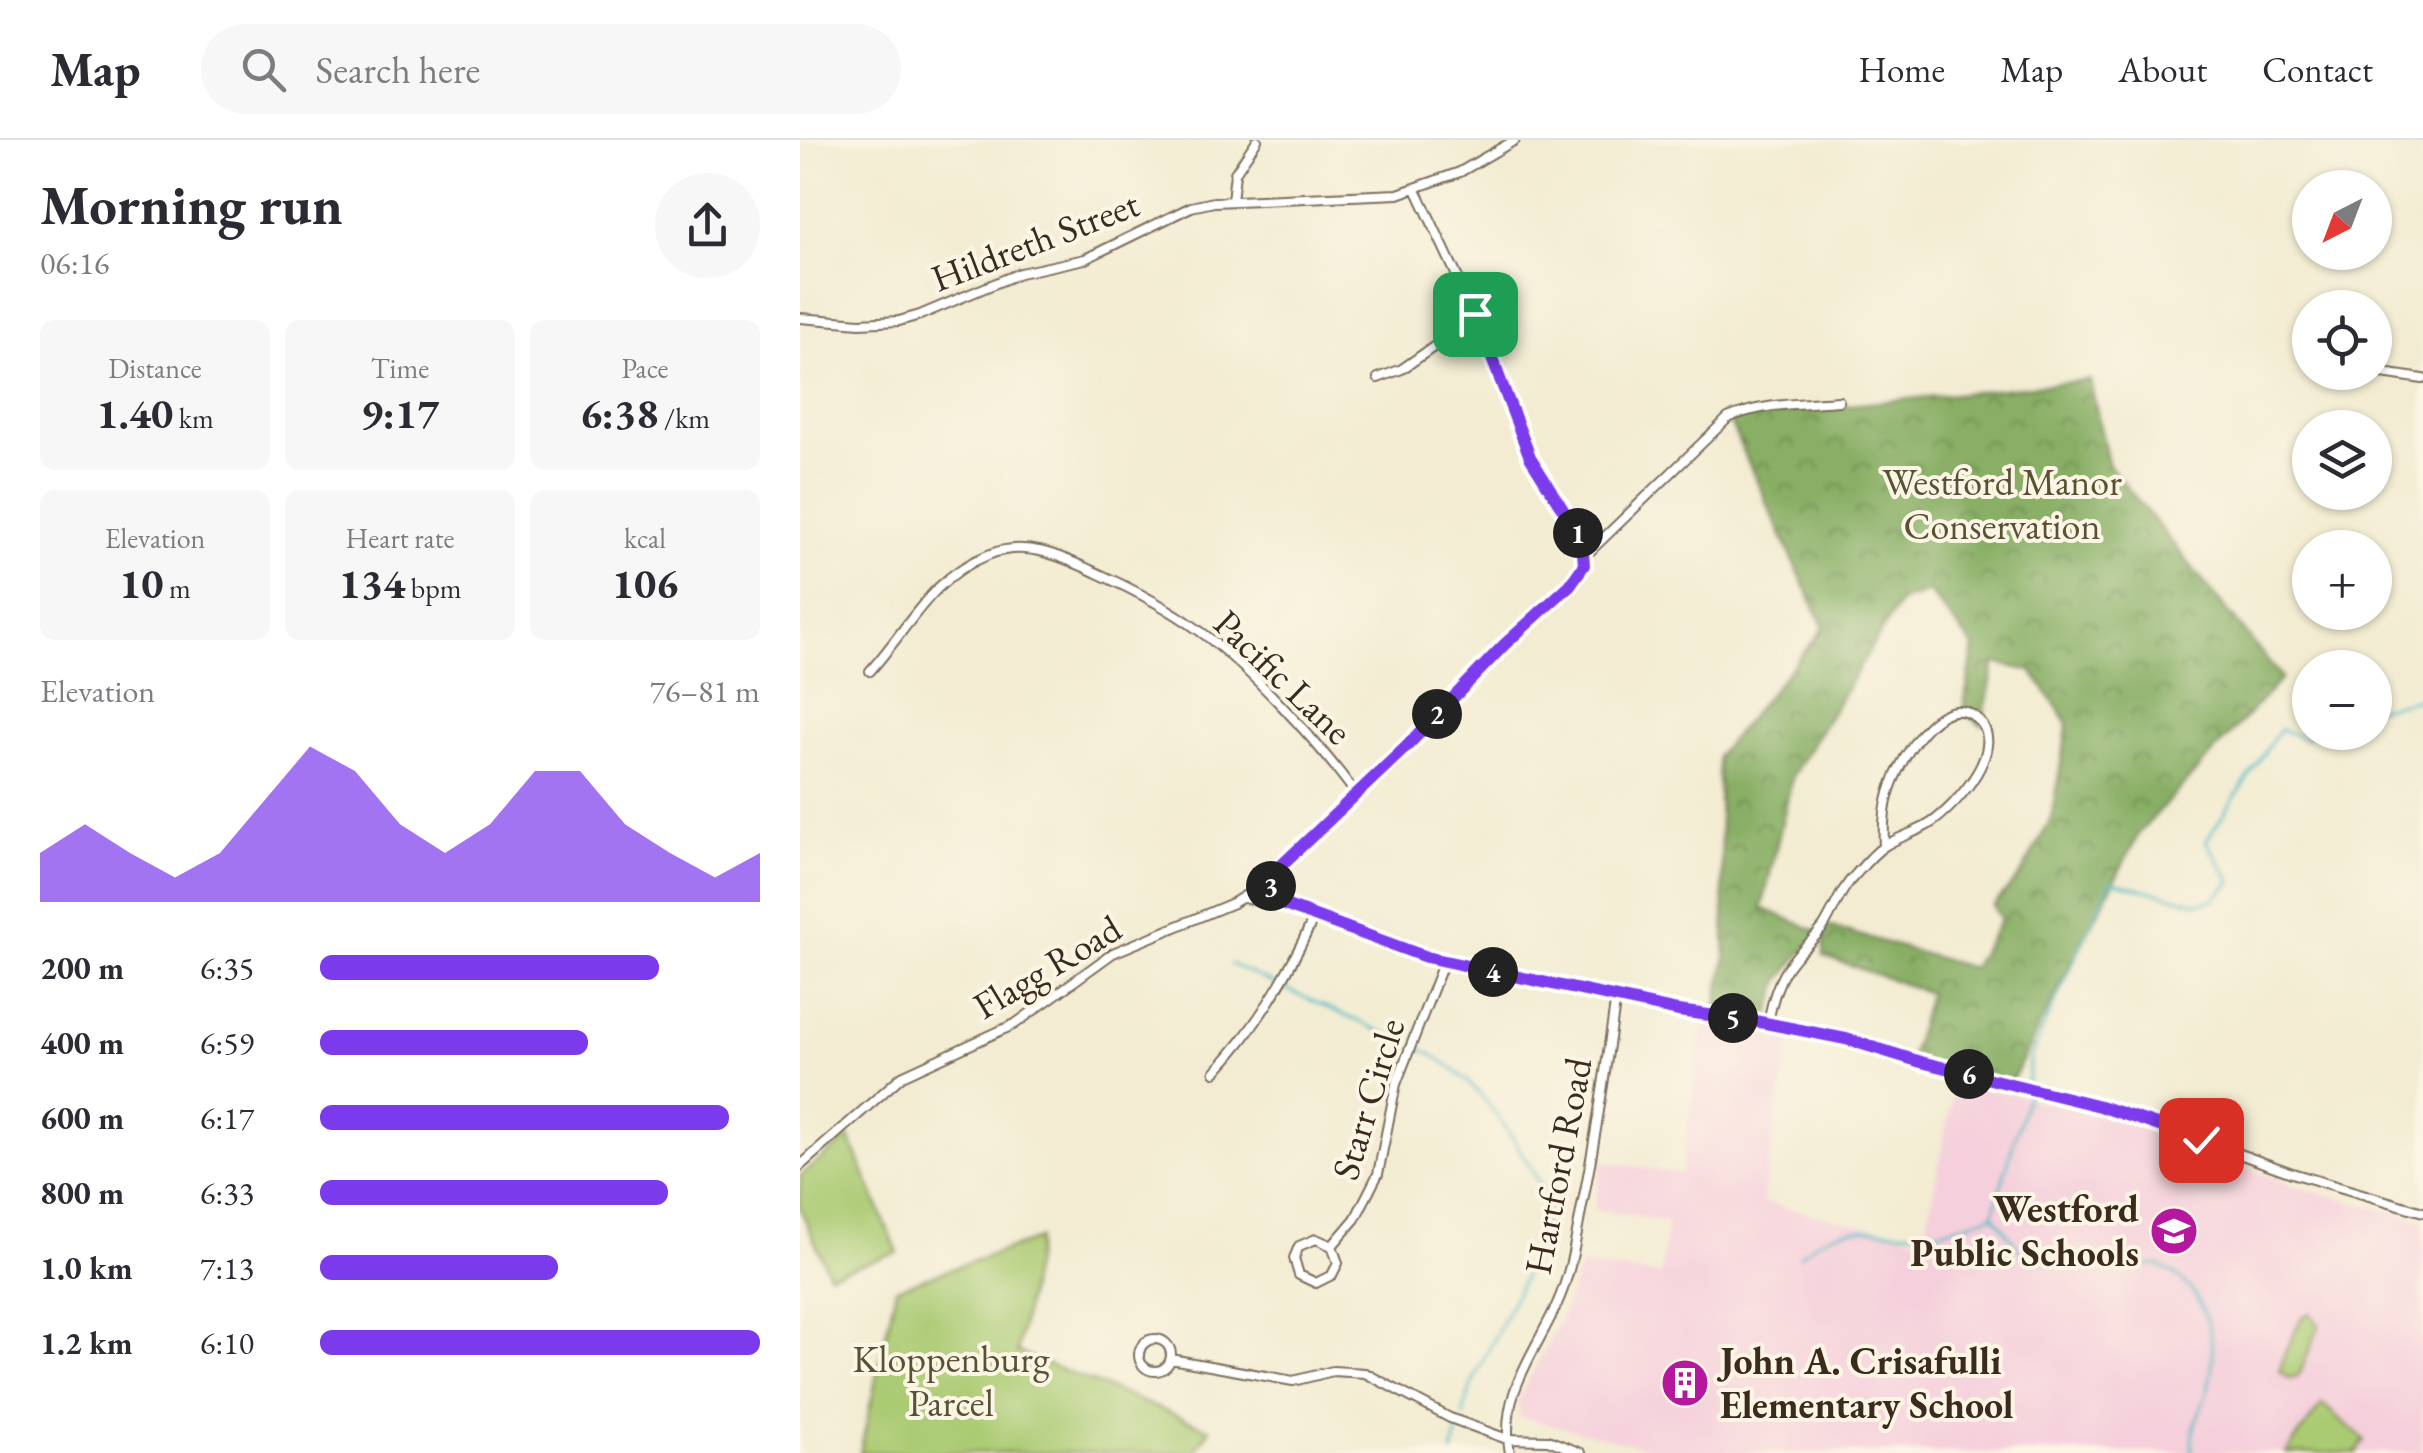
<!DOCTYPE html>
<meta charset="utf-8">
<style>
body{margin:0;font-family:"EB Garamond",serif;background:#f7f7f7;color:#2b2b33;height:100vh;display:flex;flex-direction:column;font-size:38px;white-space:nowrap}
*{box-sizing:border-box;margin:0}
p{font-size:32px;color:#7c7c81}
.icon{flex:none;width:55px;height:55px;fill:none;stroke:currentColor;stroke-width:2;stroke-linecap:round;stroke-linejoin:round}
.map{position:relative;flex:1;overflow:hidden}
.sheet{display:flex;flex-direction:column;background:#fff;width:800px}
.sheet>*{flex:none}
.needle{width:65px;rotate:222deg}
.fabs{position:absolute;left:1492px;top:30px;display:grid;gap:20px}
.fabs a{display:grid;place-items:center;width:100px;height:100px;border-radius:50%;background:#fff;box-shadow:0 2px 8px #0004;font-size:50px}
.pin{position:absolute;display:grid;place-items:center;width:85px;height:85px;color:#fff;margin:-42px;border-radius:20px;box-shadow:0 5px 15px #0006}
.km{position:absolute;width:50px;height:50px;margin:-25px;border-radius:50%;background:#222;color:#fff;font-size:28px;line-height:50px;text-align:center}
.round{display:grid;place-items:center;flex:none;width:105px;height:105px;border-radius:52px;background:#f7f7f7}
.headline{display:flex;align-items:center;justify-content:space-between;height:170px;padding:0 40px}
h1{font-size:55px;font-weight:700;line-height:75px}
.metrics{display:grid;grid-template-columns:repeat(3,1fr);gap:15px;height:170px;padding:10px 40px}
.metrics div{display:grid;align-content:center;border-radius:15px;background:#f7f7f7;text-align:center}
.metrics b{font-size:42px;font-weight:700}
.metrics small{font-size:28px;font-weight:400}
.metrics p{font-size:28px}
.chart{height:280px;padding:20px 40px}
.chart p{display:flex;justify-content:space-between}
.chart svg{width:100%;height:180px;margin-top:10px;fill:#7c3aed;opacity:.7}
ul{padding:0 40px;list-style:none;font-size:32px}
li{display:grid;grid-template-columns:160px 120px 1fr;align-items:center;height:75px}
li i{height:25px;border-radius:12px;background:#7c3aed}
header{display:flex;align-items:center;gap:60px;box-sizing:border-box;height:140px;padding:0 50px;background:#fff;border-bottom:2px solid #e1e1e2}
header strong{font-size:48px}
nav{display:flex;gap:55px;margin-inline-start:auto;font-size:35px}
.search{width:700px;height:90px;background:#f7f7f7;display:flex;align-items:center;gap:25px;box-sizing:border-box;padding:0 35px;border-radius:55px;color:#7c7c81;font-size:38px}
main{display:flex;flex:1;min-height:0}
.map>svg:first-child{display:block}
</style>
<header>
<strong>Map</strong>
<div class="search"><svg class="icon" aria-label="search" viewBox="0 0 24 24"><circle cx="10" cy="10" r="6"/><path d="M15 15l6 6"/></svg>Search here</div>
<nav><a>Home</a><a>Map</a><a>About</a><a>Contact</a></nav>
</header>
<main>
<section class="sheet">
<div class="headline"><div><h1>Morning run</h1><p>06:16</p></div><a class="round"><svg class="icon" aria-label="share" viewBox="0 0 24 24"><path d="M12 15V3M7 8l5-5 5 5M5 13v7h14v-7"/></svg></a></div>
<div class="metrics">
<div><p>Distance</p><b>1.40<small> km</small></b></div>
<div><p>Time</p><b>9:17</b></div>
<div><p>Pace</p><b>6:38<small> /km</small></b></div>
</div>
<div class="metrics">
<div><p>Elevation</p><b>10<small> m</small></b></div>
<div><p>Heart rate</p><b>134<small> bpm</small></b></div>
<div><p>kcal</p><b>106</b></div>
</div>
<div class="chart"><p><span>Elevation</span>76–81 m</p>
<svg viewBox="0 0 160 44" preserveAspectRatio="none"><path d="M0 44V32L10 25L20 32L30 38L40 32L50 19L60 6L70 12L80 25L90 32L100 25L110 12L120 12L130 25L140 32L150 38L160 32V44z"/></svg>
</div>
<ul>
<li><b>200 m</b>6:35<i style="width:77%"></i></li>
<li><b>400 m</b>6:59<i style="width:61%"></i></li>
<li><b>600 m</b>6:17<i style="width:93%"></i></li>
<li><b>800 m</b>6:33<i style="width:79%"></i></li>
<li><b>1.0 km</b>7:13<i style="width:54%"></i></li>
<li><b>1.2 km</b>6:10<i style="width:100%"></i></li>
</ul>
</section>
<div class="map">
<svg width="1623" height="1313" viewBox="0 0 1623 1313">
<defs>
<pattern id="forest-crowns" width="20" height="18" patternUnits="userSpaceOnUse" patternTransform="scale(2.5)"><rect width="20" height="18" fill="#88af65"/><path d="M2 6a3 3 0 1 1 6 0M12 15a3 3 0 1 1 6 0" fill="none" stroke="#708f53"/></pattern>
</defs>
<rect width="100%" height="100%" fill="#fcf5e5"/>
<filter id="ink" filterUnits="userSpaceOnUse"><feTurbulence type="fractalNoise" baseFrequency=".01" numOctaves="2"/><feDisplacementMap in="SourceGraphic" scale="20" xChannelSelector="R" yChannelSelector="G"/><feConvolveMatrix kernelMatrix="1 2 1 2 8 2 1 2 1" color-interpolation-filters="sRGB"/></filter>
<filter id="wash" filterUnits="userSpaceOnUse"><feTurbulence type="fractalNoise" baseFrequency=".0048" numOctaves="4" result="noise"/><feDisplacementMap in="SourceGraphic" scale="40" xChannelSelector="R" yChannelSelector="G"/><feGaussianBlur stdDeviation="2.25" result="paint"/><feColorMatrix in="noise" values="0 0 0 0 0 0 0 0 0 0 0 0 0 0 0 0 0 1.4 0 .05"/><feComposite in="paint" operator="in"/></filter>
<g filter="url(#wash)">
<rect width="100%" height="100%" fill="#f3ecd2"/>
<!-- built -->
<path fill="#f5cfdb" d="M903 883 991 897 962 1062 1124 1099 1155 941 1309 977 1501 1048 1623 1081V1313H870L719 1277 717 1262 760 1180 780 1125 860 1135 868 1082 794 1070 802 1021 881 1034Z"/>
<!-- green -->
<path fill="#abcb73" stroke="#737a48" stroke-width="2.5" d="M49 997 98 1113 29 1134 0 1068V1036Z
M238 1099 217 1212 410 1289 394 1313H60L96 1148Z
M1510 1173 1519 1186 1501 1231 1497 1237 1489 1238 1480 1232 1484 1215 1502 1177Z
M1522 1264 1565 1300 1556 1313H1486Z"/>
<!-- forest -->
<path fill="url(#forest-crowns)" stroke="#626c42" stroke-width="2.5" d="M1290 240 1308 324 1482 538 1339 693 1210 944 1110 919 1129 853 1024 816V785L1172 828 1201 780 1193 766 1220 736 1251 679 1268 583 1232 531 1195 523 1182 585 1163 572 1174 507 1129 452 1100 461 993 635 962 768 1019 792 980 840 968 883 915 876 926 817 917 616 1024 488 928 278Z"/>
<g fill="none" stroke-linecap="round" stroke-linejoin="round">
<!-- stream -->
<path stroke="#4bb9c6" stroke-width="2.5" d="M1575 569 1623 558
M430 824 474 844
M481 847 607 903
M614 906C681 933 717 1004 751 1064L733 1118 671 1246 663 1276
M1227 945 1230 917 1311 741 1398 763 1413 760 1432 742 1406 701 1480 589 1505 599 1517 592
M1228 953 1193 1074 1228 1121 1359 1126C1404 1144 1420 1200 1409 1245 1402 1275 1391 1278 1392 1313
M1000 1116C1043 1073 1080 1095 1133 1092 1152 1090 1174 1080 1193 1075
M652 1313 659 1287"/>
</g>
</g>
<g filter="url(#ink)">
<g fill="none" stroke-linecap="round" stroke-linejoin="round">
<!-- minor casing -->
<g stroke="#7b6e5d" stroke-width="12">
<path id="minor" d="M432 61 435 33 457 0
M0 178 60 183 99 181 120 175 220 133 285 119 391 67 414 62 598 54 660 32 715 0
M1575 232 1623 239
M578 238 602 229 642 201 679 184
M786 415 928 278C963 263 1001 264 1039 261
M70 531C110 487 130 438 188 415 226 399 262 417 297 433 332 449 366 466 397 489 449 526 518 602 556 654
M469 738 482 764
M443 758 482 764 584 804 635 819 878 871 955 881 1046 899 1161 932 1260 955 1342 979 1492 1033 1623 1072
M968 883C972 861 978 838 993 820 1002 808 1015 799 1024 786 1035 768 1041 749 1056 734 1064 725 1073 714 1083 707 1097 697 1116 693 1131 683 1156 666 1212 605 1175 577 1138 549 1097 625 1089 653 1084 670 1083 688 1084 706
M415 932C456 888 490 831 514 777
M0 1026 102 936 215 884 313 813 433 763 458 748 606 607 704 505 770 445 784 425 782 400 730 317 682 189 616 49
M532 1106 538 1123 532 1135 516 1143 499 1135 494 1118 499 1106 516 1099 532 1106 555 1079 578 1034 596 944 644 821
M339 1215a16 16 0 1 1 32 0a16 16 0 1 1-32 0Z
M371 1219 493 1241 533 1231 565 1233 650 1278 707 1299 748 1300 781 1313
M710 1313C699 1254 734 1215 757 1164 772 1131 776 1096 783 1061 797 993 806 925 816 857"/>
</g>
<!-- minor -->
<use href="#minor" stroke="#fff" stroke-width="8"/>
</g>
</g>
<g fill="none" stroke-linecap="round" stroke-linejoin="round" filter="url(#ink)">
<!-- route casing -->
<g stroke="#fff" stroke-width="20">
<path id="route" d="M675 174 730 317 782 400 784 425 770 445 704 505 606 607 468 738 482 764 626 817 878 871 955 881 1046 899 1121 922 1300 966 1401 1000"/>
</g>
<!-- route -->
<use href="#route" stroke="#7c3aed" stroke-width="12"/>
</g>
<!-- icons -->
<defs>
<g id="school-disc" transform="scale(2.5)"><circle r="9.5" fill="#b5179e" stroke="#fcf5e5"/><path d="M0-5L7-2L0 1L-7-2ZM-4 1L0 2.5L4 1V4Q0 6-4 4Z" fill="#fff"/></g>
<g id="building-disc" transform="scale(2.5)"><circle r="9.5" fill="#b5179e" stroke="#fcf5e5"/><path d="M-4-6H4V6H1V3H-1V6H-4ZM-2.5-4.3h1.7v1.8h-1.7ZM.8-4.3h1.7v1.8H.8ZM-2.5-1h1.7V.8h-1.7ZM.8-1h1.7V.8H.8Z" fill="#fff"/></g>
</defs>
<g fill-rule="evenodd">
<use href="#school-disc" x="1374" y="1091"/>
<use href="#building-disc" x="885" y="1243"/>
</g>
<g text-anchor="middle" stroke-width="8" stroke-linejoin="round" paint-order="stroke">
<!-- street labels -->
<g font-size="38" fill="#3b2a1e" stroke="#fcf5e5">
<text transform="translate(235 101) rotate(-21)" y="13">Hildreth Street</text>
<text transform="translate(483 537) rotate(44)" y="13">Pacific Lane</text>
<text transform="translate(247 827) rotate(-31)" y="13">Flagg Road</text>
<text transform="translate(568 959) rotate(-73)" y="13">Starr Circle</text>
<text transform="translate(758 1026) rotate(-79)" y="13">Hartford Road</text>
</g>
<!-- park labels -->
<g font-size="38" fill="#575233" stroke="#fcf5e5">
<text x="1202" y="355">Westford Manor<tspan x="1202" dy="44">Conservation</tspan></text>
<text x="151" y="1232">Kloppenburg<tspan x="151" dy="44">Parcel</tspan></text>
</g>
<!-- poi labels -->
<g font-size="38" font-weight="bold" fill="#3b2a1e" stroke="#fcf5e5" text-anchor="end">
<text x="1339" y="1082">Westford<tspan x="1339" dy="44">Public Schools</tspan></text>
<text x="920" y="1234" text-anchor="start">John A. Crisafulli<tspan x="920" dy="44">Elementary School</tspan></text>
</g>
</g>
</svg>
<div class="fabs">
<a><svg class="needle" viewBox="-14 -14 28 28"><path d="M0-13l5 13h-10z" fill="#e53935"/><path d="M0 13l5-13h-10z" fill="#7c7c81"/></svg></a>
<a><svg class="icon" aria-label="locate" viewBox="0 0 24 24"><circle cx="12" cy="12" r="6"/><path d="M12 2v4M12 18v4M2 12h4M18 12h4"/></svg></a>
<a><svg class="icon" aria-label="layers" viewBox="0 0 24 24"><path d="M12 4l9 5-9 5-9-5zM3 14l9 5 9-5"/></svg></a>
<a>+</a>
<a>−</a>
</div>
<div class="pin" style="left:675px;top:174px;background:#1e9e55"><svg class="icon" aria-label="arrive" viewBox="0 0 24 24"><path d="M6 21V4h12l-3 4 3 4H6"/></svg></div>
<div class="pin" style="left:1401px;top:1000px;background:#d93025"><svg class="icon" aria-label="check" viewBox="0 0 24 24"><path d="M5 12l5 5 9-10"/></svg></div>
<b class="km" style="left:778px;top:393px">1</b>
<b class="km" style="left:637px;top:574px">2</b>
<b class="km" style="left:471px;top:746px">3</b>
<b class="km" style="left:693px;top:832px">4</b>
<b class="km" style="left:933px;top:878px">5</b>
<b class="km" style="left:1169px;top:934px">6</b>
</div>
</main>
